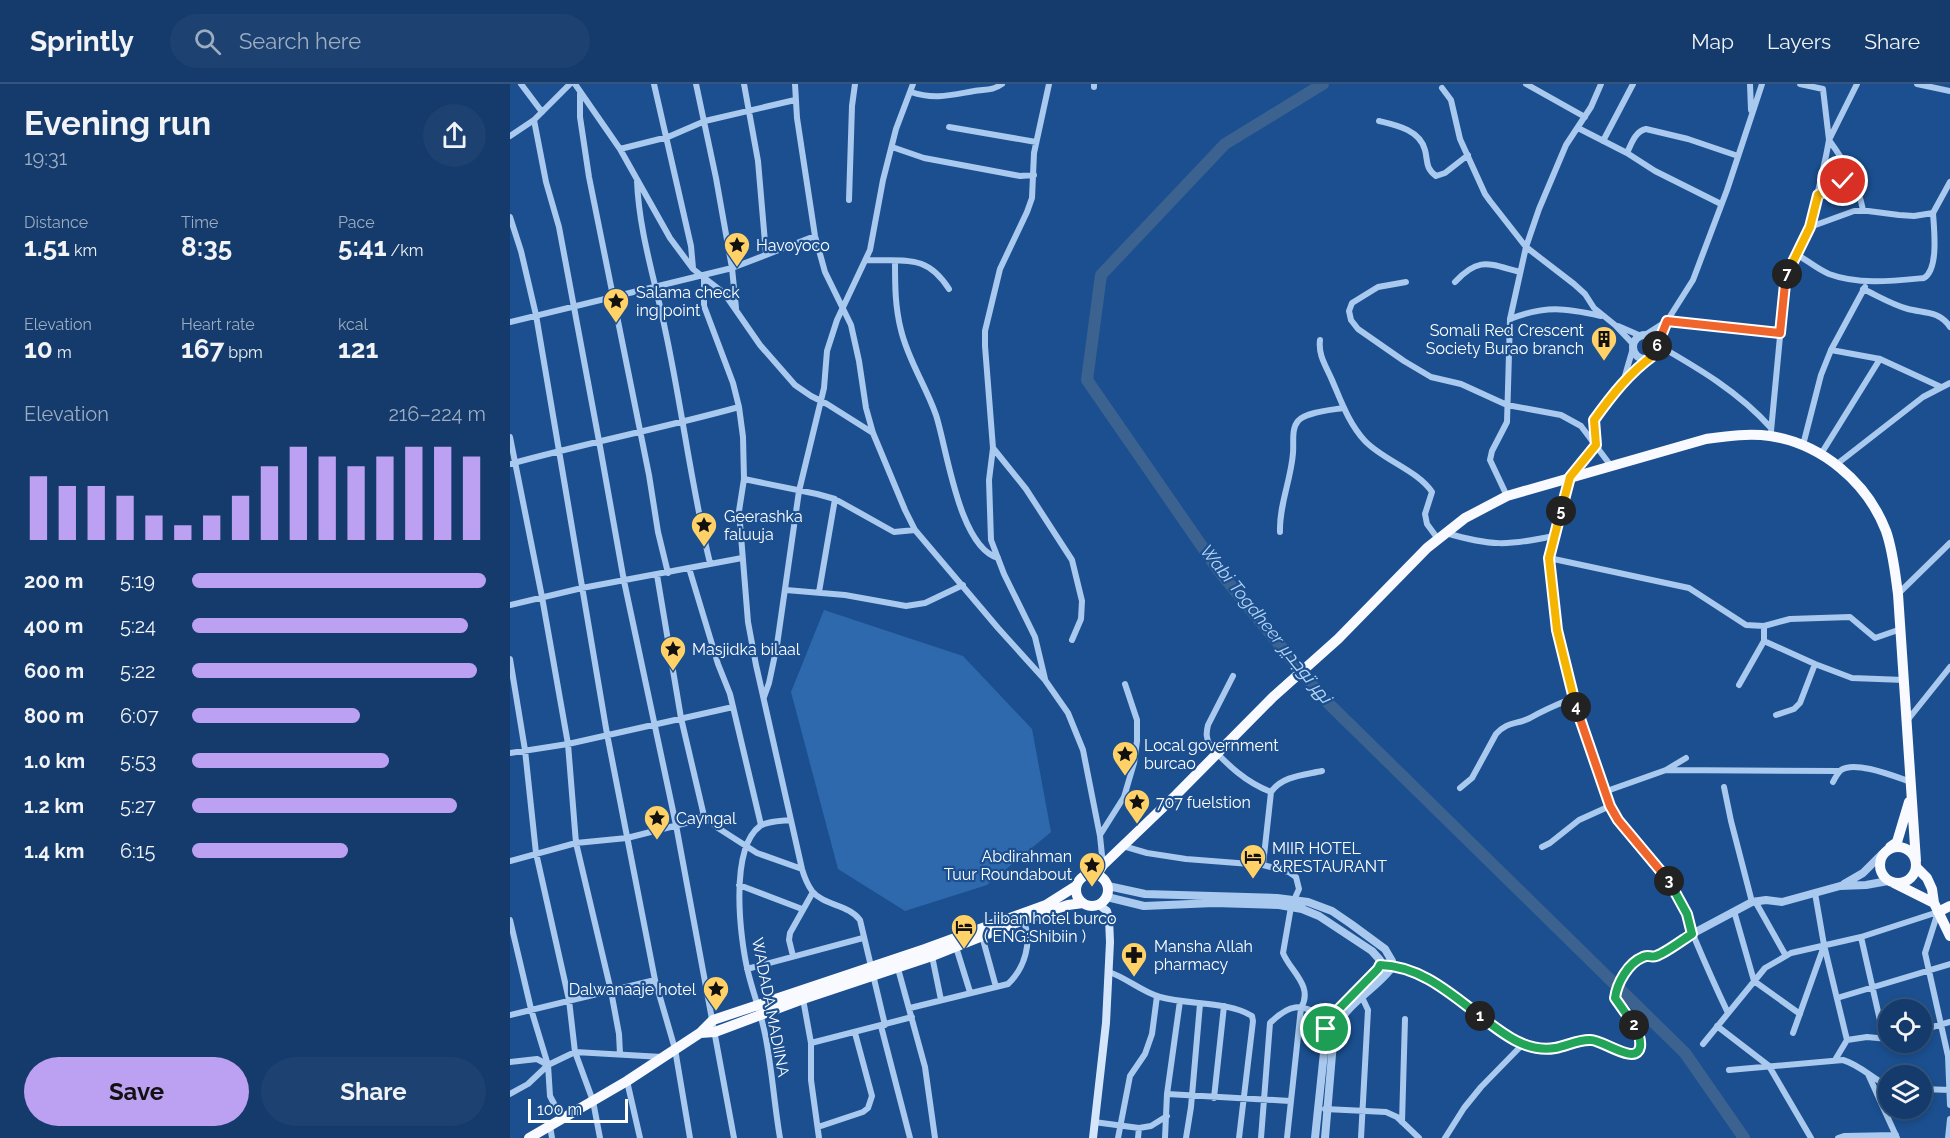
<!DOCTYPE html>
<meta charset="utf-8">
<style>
body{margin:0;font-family:Raleway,Cairo,sans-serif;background:#1d4271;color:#f1f3f6;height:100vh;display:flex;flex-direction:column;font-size:22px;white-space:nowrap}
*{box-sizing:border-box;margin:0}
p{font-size:20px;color:#9dadc1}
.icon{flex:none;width:33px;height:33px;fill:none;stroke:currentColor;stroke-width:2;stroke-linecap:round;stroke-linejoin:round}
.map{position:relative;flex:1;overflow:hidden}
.side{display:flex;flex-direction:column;background:#143b6b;width:510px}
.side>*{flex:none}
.fabs{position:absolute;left:1368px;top:915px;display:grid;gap:12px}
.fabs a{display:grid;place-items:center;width:54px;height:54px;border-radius:50%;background:#143b6b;box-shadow:0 3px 9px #0003,0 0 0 2px #33557e;font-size:30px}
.scale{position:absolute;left:18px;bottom:15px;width:100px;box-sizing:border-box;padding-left:6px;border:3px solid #fff;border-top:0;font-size:16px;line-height:21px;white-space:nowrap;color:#fff;-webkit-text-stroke:4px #1b4f8f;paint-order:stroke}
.pin{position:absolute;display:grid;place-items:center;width:51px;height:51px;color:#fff;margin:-26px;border:3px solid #fff;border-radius:50%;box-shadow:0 2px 6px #0007}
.km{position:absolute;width:30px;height:30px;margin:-15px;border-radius:50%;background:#222;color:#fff;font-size:16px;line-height:30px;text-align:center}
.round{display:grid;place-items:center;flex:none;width:63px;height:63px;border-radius:32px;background:#1d4271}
.head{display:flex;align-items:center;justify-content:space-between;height:102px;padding:0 24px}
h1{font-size:33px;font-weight:700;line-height:45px}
.metrics{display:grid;grid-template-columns:repeat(3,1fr);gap:9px;height:102px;padding:6px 24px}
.metrics div{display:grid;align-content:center}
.metrics b{font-size:26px;font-weight:700}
.metrics small{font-size:16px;font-weight:400}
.metrics p{font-size:16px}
.chart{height:168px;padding:12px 24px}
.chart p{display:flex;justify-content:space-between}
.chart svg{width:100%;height:108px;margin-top:6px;stroke:#bca0f2;stroke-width:6}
.action{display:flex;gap:12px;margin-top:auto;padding:12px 24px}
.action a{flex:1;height:69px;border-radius:36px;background:#bca0f2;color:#111;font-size:24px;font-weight:700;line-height:69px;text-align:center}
.action a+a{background:#1d4271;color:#f1f3f6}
ul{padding:0 24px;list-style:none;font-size:20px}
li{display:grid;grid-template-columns:96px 72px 1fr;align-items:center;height:45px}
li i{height:15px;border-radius:8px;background:#bca0f2}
header{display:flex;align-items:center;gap:36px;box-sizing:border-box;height:84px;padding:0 30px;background:#143b6b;border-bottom:2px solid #33557e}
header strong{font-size:28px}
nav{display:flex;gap:33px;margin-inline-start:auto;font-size:21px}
.search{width:420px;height:54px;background:#1d4271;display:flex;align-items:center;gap:15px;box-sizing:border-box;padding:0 21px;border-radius:33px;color:#9dadc1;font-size:22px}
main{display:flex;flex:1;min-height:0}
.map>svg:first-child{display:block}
</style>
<header>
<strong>Sprintly</strong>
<div class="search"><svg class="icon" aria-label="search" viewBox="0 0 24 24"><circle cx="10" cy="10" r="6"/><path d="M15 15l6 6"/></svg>Search here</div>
<nav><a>Map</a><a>Layers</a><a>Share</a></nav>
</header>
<main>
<section class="side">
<div class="head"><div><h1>Evening run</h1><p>19:31</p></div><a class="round"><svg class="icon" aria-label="share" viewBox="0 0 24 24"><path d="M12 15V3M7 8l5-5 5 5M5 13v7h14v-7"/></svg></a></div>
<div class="metrics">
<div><p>Distance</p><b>1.51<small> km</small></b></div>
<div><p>Time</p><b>8:35</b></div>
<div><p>Pace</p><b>5:41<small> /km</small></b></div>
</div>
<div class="metrics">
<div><p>Elevation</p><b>10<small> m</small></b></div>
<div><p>Heart rate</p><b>167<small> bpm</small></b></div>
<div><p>kcal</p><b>121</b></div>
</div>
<div class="chart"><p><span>Elevation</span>216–224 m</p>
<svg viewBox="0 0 160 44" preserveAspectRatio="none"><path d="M5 44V18M15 44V22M25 44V22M35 44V26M45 44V34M55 44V38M65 44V34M75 44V26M85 44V14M95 44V6M105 44V10M115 44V14M125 44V10M135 44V6M145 44V6M155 44V10"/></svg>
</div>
<ul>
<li><b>200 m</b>5:19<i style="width:100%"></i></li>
<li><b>400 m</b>5:24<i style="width:94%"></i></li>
<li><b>600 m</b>5:22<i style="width:97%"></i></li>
<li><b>800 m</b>6:07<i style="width:57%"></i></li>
<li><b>1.0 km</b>5:53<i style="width:67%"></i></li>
<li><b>1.2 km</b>5:27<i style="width:90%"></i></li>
<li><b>1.4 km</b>6:15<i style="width:53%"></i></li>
</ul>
<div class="action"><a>Save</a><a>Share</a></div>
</section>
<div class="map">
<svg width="1440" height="1054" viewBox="0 0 1440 1054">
<rect width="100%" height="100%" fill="#1b4f8f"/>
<!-- green -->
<path fill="#2e69ad" d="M314 526 453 572 522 645 541 748 477 801 395 827 328 785 281 608Z"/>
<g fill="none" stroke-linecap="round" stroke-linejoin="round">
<!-- river -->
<path stroke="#3c6290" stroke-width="12" d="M813 0 715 60 591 191 577 296 709 487 814 615 1175 969 1234 1054"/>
<!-- minor -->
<path stroke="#a9c9ee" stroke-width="6" d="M11 0 32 28
M65 0 110 65 160 154 183 185 214 209 250 261 285 301 301 312 317 320 363 349
M144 0 181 162 183 184
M186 0 206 94 222 184 226 224
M234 0 248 77 256 170
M285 0 287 34 305 152 315 188 341 241 349 277 356 324 363 349 395 426 405 446 488 544 535 596 558 629 573 666 590 752 593 781
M1016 0 1075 33
M1240 0 1241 26
M1252 0 1217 106 1183 196 1157 237 1146 260C1188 284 1229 308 1261 344
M1347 0 1319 56C1335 78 1348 100 1353 126
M1407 0 1440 7
M584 3V0
M932 4 941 16 950 55 975 110 980 117 1016 163 1064 200 1075 210 1084 224 1105 241 1123 260
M401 8C424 16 441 11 464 7 474 5 483 7 492 0
M70 10V33L79 93 139 391 148 448 158 489
M24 36 36 98 49 143 89 357 114 497 166 741 224 1054
M869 37C886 41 910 46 915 66 918 77 915 84 926 92L935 89 958 71
M439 43 526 58
M1068 44 1117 69 1145 87 1211 120
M0 52 24 36 60 0
M1093 57 1123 0
M382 63 414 74 510 92 524 91
M110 65 158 53 195 37 285 16
M1117 69C1121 61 1125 47 1136 45L1178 55 1228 72
M127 97C129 148 145 196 155 245 172 323 181 402 200 479
M1308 111 1333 97 1338 85
M339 116 342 22 345 0
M0 133 11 167 26 231 97 650 145 896 165 965 180 1054
M1300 143 1344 127H1358L1389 131 1404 132 1423 129 1440 98
M1286 170C1297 176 1307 185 1319 190 1348 201 1383 197 1414 194 1429 185 1424 145 1423 129
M357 176C395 178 416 169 439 205
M385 177C385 201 385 223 391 246 398 276 416 302 426 331 437 365 449 463 488 474
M194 192V222L223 299 229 323 233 353 234 395 229 427 238 538 246 581 292 785C294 792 297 800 302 807 314 822 338 820 350 836L375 941
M896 198 868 203 842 219 839 227 841 236 848 245 894 277 921 293 951 300 997 321 1051 331 1071 342 1101 382
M945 198C969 172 979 180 1010 188
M1353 205C1368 212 1383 221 1398 225 1414 229 1430 227 1440 243
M1000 235C1036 221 1055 224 1091 232
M0 238 222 184 305 152
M1108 242 1131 252
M1135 251 1157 237 1270 249
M810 256C808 271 816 282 822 296 831 317 839 340 855 357 873 376 907 386 922 408L915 430 917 440 928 455
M1321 266 1355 203
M1137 275 1114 296 1084 335 1086 361 1061 393 1043 452 1039 474 1047 546 1055 586 1075 649 1100 722C1118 754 1149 777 1167 810 1175 824 1178 839 1184 853 1195 879 1206 904 1218 929
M1114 295 1123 264
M1261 347 1275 200 1279 186 1300 143 1316 72 1319 56 1313 5 1290 0
M0 353 32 513 58 660 66 759 101 907 109 950 110 970
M1293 361 1311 291 1321 266 1370 275 1431 303
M483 364 516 405 562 476 572 517 571 535 562 556
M1311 370 1370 275
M0 380C76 359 153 344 229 323
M1327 380 1413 313 1440 299
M234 395 307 410 325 415 384 448 405 446
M997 412 980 376 982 367 997 338 1000 235 1016 163 1029 125 1056 61 1081 23 1091 0
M770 448C769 421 781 396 783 369 784 359 781 345 788 337 796 328 822 326 833 324
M936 449C980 462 998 462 1043 452
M1039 474 1179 504 1236 541 1254 542 1280 535 1340 533 1365 554 1391 545
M179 484 208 580 220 610 251 741
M147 491 171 634 194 732 208 744 247 769 292 785
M276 506 335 511 396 522 415 519 453 501
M309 508 325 415
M1388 510 1440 459
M0 521 72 504 232 474
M1254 542V557L1305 580 1342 594 1394 596
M0 575 15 666 26 769 59 916 65 968 83 1017 90 1054
M723 592 698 641C696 649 696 654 700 662 718 681 735 698 761 708
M535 595 525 553 494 490 481 456 479 396 483 364 475 262V247L490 185 517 128 522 114 524 69 539 0
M1229 601 1254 557
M254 613 259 599 267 561 289 407 314 304 317 267 327 236 360 166 373 96 386 45 403 0
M1266 631 1284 625 1290 619 1305 580
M1396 638 1440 583
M0 669 58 660 223 623
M1156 686 1330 687
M1323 698C1325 694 1328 689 1331 686 1345 676 1386 693 1401 698
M1214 703 1221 737 1242 818
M950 704 962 694 986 650C998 637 1006 641 1020 634 1034 626 1048 620 1063 614
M1094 708 1156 686 1176 674
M590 751 614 713 624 679 627 657V636L615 600
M613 762 637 769 676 775 753 781 779 788 786 793 789 805 781 823 773 869C780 887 804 902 791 924L777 1054
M1032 763 1040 759 1069 736 1100 722
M0 777 66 759 117 754 180 738 194 732
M753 781 761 708C772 692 794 691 812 687
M229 801 292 825
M1305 809 1314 861 1337 956
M1245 817 1276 872
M1224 827 1244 897 1290 930
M1428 828 1415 869 1438 972 1440 1021
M0 836 21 925 38 981 40 1012 52 1035
M472 852 486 903
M1351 853 1374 954
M446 863 460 908
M283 872 279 856 280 849 303 808
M422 872 431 916
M387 881 415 983 425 1054
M237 885 353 854
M599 888C617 894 632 908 650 913 679 921 717 917 742 932L743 937 729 1054
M851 911 858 926 851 1054
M1327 914 1440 880
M293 915 301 959V996L309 1054
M400 924 498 900C515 884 523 857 513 836
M0 931 145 896
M371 942 400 1054
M1207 942 1259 982 1301 1054
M1412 946 1440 938
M1283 949 1314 862
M301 959 402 933
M1193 960 1255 884 1281 869 1351 853 1428 828
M1325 976 1337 956 1357 953 1378 955
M0 978 27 975 38 981
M1219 986 1333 976C1350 981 1363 995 1378 1002
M1358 990 1387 1054
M117 997 130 1054
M1412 1005 1440 1006
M0 1010 18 1000 38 981 65 968 152 973
M657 1010 780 1017
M704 1014 714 922
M815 1025 876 1028 887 1033 909 1054
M584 1038 629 1044 641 1042 657 1032
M892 1038 895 935
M40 1042 42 1054
M308 1043 353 1028 358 1024 362 1012 345 949
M270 1054C264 1019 262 984 255 950 251 929 243 909 238 888 230 855 219 765 250 742 257 737 272 737 281 736
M608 1054 620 992 635 970 642 950 647 912
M628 1054 629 1044
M655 1054 657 1010 670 917
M676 1054 681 1023 690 920
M751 1054 760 939C785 915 791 923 820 934
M935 1054 954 1024 971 1003 1013 960
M1328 1054 1334 1052 1386 1051
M1438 1054 1440 1035"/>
<!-- tertiary -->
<path stroke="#a9c9ee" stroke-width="8" d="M1123 263a12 12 0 1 1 24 0a12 12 0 1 1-24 0Z
M1334 800 1353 789 1372 770
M598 802 635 810 767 814 798 818 822 827 841 840 875 865 882 877 880 886C863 907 835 921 824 947L815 1054
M597 813 634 822 704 819 769 821 792 825 809 832 862 867 870 876V881
M870 881C928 883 963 936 1012 960 1041 974 1060 952 1083 956 1095 958 1111 972 1121 971 1124 971 1127 968 1128 966 1137 950 1111 927 1105 914L1106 906 1113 892 1122 880 1131 874 1136 871 1147 872 1182 850 1242 818 1256 816 1272 818 1330 802 1356 801 1378 797
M805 1054 817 940 820 934 868 885 870 881"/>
<!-- secondary -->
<path stroke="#d6e6fa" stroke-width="8" d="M583 1054 596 939 600 858 599 834 597 827 589 821"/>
<!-- trunk -->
<path stroke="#f8faff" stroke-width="10" d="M1370 781a18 18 0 1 1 36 0a18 18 0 1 1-36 0Z
M1380 763 1387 758 1399 718
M1406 783 1417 794 1422 805 1424 819 1440 852
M566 806a16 16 0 1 1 32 0a16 16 0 1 1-32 0Z
M587 790 593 781 666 711 763 613 828 555 917 464 955 434 997 412 1196 355C1218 352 1239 349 1260 352 1312 360 1357 398 1376 447 1383 467 1385 488 1388 510L1406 777
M1384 799 1424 819
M1428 828 1440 822
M190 949 205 948 293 915 422 872 513 836 558 821 573 819
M19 1054 117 997 190 949 203 936 415 865 536 821 566 802"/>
</g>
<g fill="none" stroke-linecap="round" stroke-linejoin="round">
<!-- split-1 casing -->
<g stroke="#fff" stroke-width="12">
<path id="split-1" d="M816 945 820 934 868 885 870 881C910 882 940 909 970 932"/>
</g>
<!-- split-2 casing -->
<g stroke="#fff" stroke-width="12">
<path id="split-2" d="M970 932C992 949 1016 969 1045 964 1057 962 1069 955 1081 956 1093 956 1126 982 1130 963 1131 956 1128 947 1124 941"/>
</g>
<!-- split-3 casing -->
<g stroke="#fff" stroke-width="12">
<path id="split-3" d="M1124 941 1105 914C1107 899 1118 879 1133 873 1138 870 1141 874 1146 872 1154 870 1174 855 1182 850L1177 830 1159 797"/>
</g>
<!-- split-4 casing -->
<g stroke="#fff" stroke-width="12">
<path id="split-4" d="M1066 623 1100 722 1108 736 1159 797"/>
</g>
<!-- split-5 casing -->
<g stroke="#fff" stroke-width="12">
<path id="split-5" d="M1051 427 1039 474 1047 546 1066 623"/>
</g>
<!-- split-6 casing -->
<g stroke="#fff" stroke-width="12">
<path id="split-6" d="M1051 427 1060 393 1086 361 1084 336C1102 311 1119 289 1144 271L1147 262"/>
</g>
<!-- split-7 casing -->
<g stroke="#fff" stroke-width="12">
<path id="split-7" d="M1147 262 1157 237 1270 249 1275 200 1277 190"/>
</g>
<!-- split-8 casing -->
<g stroke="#fff" stroke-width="12">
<path id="split-8" d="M1277 190 1300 143 1308 111 1333 97"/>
</g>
<!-- split-1 -->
<use href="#split-1" stroke="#22a559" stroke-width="8"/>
<!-- split-2 -->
<use href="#split-2" stroke="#22a559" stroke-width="8"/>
<!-- split-3 -->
<use href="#split-3" stroke="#22a559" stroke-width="8"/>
<!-- split-4 -->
<use href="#split-4" stroke="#f0652b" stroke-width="8"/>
<!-- split-5 -->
<use href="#split-5" stroke="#f5b400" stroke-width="8"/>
<!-- split-6 -->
<use href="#split-6" stroke="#f5b400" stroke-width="8"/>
<!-- split-7 -->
<use href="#split-7" stroke="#f0652b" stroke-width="8"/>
<!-- split-8 -->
<use href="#split-8" stroke="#f5b400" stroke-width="8"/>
</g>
<!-- icons -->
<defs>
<g id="sight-pin" transform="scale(1.35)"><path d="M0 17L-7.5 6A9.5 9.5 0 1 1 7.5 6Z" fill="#ffd166" stroke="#1b4f8f"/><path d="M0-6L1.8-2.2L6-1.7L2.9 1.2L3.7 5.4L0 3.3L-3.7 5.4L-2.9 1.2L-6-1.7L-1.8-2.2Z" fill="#111"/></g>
<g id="building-pin" transform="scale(1.35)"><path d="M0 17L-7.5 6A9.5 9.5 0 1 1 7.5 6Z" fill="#ffd166" stroke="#1b4f8f"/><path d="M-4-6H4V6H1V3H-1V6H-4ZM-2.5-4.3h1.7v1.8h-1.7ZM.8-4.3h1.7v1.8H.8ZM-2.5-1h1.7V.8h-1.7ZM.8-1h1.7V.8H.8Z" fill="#111"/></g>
<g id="hotel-pin" transform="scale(1.35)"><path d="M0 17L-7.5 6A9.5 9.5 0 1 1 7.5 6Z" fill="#ffd166" stroke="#1b4f8f"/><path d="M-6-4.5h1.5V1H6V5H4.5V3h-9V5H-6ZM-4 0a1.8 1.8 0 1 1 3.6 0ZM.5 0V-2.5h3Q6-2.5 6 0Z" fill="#111"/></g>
<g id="pharmacy-pin" transform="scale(1.35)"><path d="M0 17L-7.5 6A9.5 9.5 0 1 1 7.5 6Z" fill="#ffd166" stroke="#1b4f8f"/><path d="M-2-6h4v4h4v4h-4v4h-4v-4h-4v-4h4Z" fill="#111"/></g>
</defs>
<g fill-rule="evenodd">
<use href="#sight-pin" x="227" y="161"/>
<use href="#sight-pin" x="106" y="217"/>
<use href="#building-pin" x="1094" y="255"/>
<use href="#sight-pin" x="194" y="441"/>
<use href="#sight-pin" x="163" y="565"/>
<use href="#sight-pin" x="615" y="670"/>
<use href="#sight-pin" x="627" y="718"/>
<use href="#sight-pin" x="147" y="734"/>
<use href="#hotel-pin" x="743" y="773"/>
<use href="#sight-pin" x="582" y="781"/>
<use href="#hotel-pin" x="454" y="843"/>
<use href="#pharmacy-pin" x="624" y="871"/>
<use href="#sight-pin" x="206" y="905"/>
</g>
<g text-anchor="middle" stroke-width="4.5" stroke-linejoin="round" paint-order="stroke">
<!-- poi labels -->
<g font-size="16" fill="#fff" stroke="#1b4f8f" text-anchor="start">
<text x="246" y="167">Havoyoco</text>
<text x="126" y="214">Salama check<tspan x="126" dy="18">ing point</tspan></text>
<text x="1074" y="252" text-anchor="end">Somali Red Crescent<tspan x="1074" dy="18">Society Burao branch</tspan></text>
<text x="214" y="438">Geerashka<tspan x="214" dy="18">faluuja</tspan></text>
<text x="182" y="571">Masjidka bilaal</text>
<text x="634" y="667">Local government<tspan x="634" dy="18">burcao</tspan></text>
<text x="646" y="724">707 fuelstion</text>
<text x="166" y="740">Cayngal</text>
<text x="762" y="770">MIIR HOTEL<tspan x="762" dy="18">&amp;RESTAURANT</tspan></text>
<text x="562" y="778" text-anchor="end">Abdirahman<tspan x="562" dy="18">Tuur Roundabout</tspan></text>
<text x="474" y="840">Liiban hotel burco<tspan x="474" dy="18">( ENG:Shibiin )</tspan></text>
<text x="644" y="868">Mansha Allah<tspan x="644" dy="18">pharmacy</tspan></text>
<text x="186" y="911" text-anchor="end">Dalwanaaje hotel</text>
</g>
<!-- street labels -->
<g font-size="16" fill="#fff" stroke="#1b4f8f">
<text transform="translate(261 923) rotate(79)" y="6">WADADA MADIINA</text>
</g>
<!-- water labels -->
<g font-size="18" font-style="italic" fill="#b5d3f5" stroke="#1b4f8f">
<text transform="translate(756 540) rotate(51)" y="6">Wabi Togdheer نهر توجدير</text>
</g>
</g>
</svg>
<div class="fabs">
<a><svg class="icon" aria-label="locate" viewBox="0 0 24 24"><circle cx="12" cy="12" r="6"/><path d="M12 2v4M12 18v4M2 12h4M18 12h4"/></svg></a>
<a><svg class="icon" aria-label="layers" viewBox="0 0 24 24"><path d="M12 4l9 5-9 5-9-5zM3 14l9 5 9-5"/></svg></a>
</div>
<div class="scale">100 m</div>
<div class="pin" style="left:816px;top:945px;background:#1e9e55"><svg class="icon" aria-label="arrive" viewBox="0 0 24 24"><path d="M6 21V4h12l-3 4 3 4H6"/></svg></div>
<div class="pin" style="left:1333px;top:97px;background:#d93025"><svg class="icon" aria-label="check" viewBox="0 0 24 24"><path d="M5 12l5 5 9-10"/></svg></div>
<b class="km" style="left:970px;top:932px">1</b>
<b class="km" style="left:1124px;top:941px">2</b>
<b class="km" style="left:1159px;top:797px">3</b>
<b class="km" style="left:1066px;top:623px">4</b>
<b class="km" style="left:1051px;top:427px">5</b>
<b class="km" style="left:1147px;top:262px">6</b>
<b class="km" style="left:1277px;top:190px">7</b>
</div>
</main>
